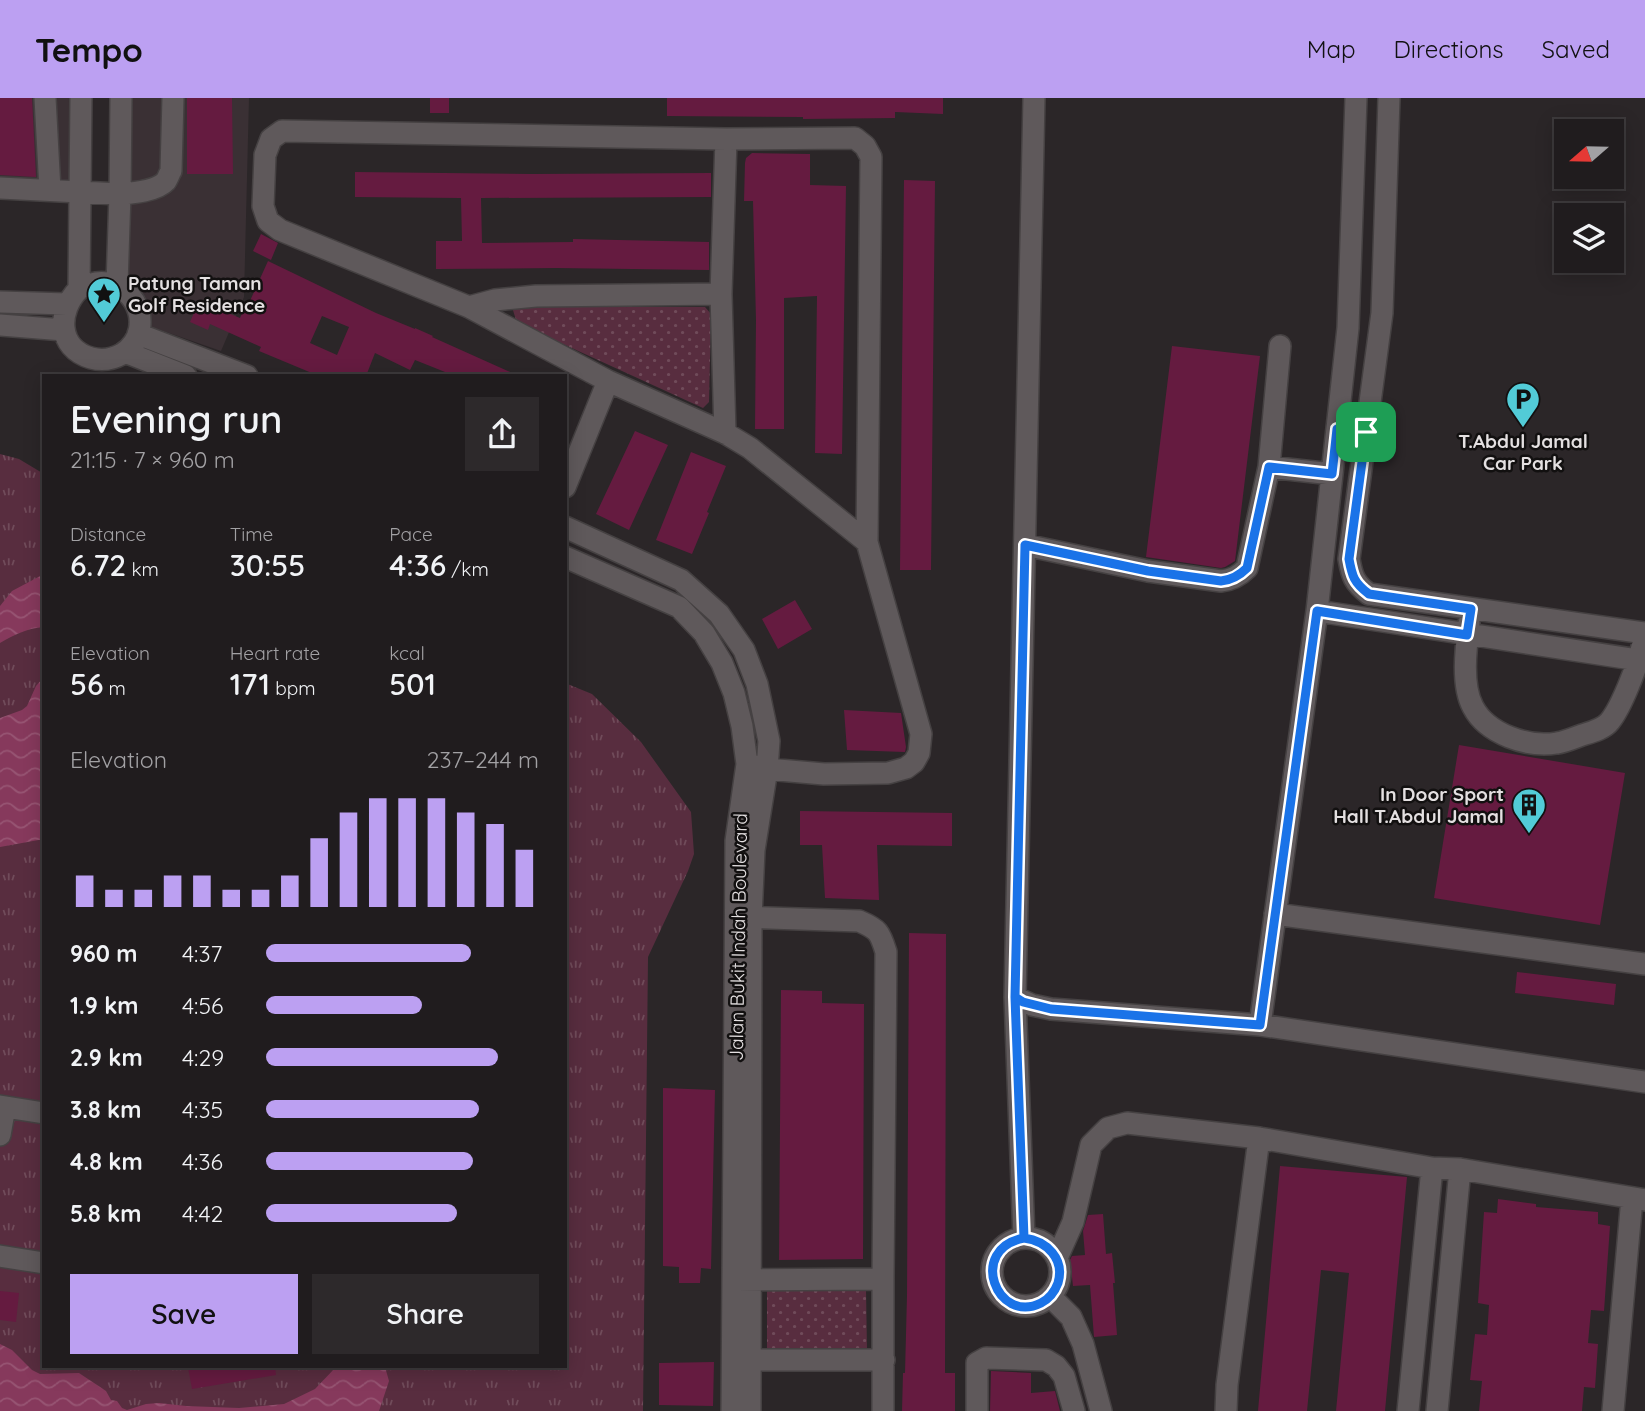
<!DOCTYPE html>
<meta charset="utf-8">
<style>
body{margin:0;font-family:Quicksand,sans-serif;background:#2d292b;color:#f1f3f6;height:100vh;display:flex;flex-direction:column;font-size:26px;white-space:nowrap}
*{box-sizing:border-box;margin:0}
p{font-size:23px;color:#a2a1a4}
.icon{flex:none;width:38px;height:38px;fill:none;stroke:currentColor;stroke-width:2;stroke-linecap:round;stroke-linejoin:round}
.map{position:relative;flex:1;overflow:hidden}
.details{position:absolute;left:42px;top:276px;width:525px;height:994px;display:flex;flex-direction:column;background:#201c1e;border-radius:0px;box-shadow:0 4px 18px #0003,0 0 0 2px #3d3a3c}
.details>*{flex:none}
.needle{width:46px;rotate:250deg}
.controls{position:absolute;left:1554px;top:21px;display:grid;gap:14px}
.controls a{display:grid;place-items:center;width:70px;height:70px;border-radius:0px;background:#201c1e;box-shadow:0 4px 18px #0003,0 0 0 2px #3d3a3c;font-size:35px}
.pin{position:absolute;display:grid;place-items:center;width:60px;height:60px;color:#fff;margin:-30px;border-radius:14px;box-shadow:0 4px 10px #0006}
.round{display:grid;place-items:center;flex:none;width:74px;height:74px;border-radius:0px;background:#2d292b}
.overview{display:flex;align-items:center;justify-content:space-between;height:119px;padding:0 28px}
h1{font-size:38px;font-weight:600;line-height:52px}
.stats{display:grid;grid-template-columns:repeat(3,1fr);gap:10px;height:119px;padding:7px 28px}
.stats div{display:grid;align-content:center}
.stats b{font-size:30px;font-weight:600}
.stats small{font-size:19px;font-weight:400}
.stats p{font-size:19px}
.chart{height:196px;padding:14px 28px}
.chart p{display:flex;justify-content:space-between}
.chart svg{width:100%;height:126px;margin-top:7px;stroke:#bca0f2;stroke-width:6}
.primary-button{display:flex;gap:14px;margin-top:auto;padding:14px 28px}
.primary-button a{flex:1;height:80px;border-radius:0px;background:#bca0f2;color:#111;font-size:28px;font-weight:600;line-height:80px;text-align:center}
.primary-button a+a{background:#2d292b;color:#f1f3f6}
ul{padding:0 28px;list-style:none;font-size:23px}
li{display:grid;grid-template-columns:112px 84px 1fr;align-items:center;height:52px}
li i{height:18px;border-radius:9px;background:#bca0f2}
header{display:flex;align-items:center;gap:42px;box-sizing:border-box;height:98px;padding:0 35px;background:#bca0f2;color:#111}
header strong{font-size:33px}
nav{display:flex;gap:38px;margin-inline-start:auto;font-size:24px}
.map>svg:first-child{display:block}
</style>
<header>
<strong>Tempo</strong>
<nav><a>Map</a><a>Directions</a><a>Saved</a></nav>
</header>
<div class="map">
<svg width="1645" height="1313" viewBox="0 0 1645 1313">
<defs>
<pattern id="grass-tufts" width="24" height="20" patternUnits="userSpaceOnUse" patternTransform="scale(1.75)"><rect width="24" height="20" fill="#582d3f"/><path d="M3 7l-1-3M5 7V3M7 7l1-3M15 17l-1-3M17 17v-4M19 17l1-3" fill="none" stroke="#704b5a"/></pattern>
<pattern id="park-dots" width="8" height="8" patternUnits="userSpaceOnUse" patternTransform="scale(1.75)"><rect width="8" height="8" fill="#582d3f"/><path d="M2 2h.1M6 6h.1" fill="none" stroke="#704b5a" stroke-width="1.8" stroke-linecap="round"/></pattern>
<pattern id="water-waves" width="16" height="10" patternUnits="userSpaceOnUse" patternTransform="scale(1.75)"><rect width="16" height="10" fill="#86395c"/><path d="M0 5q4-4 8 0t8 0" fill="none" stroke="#975573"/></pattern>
</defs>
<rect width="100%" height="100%" fill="#2b2628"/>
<!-- built -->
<path fill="#3a3034" d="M0 0H81V94L0 92Z
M118 0H249L244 199 221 253 140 225 126 193Z"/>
<!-- grass -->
<path fill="url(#grass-tufts)" d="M0 356 19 361 44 376V1269H565V585L592 596 641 644 691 714 694 756 688 773 648 859 643 1313H0Z"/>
<!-- park -->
<path fill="url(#park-dots)" d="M512 209H705L711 216 709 304 703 310 517 225Z
M767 1192H866L867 1252H767Z"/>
<!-- water -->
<path fill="url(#water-waves)" d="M44 476V529C27 530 14 537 0 545V508L12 493Z
M44 579V741L0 749V620L22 612 27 608 36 588Z
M0 1246 12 1252 32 1272 40 1276 79 1275 106 1293 111 1302 117 1303 122 1310 127 1312 146 1306 159 1305 186 1308 239 1310 284 1306 315 1291 336 1269H385L389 1283 379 1313H0Z"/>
<!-- building -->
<path fill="#651b40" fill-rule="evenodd" d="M0 0H32L36 79 0 77Z
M187 0H232L233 76H187Z
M430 0H449V15H430Z
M667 0H943V16L895 14V20L803 21V19L667 18Z
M752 55 810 56V87L846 88 842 356 815 355 817 198 784 200V331H755L756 222 753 103H744L745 65 746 60Z
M355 74 532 76 711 75V99L481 100 482 145 573 144V141L709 144V172L556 170 436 171V143H462L461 100 355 99Z
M904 82 935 83 931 472H900Z
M261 136 278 145 271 162 253 153Z
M268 163 376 215 415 231V230L433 238 432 239 519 278H455L415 262 410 272 375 255 366 278H319L259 253 261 249 210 226 208 232 190 224 199 203 240 220 247 204 249 205ZM322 218 349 229 337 257 310 245Z
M1172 248 1260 258 1235 463 1225 469 1221 470 1146 459Z
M635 333 668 347 629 432 596 416Z
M691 354 726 368 707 414 709 415 692 456 656 442Z
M795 502 812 531 778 551 762 521Z
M844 612 901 615 906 649 905 654 847 652Z
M1459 647 1625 675 1600 827 1434 800Z
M800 713 952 715V748L877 747 879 802 825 800 822 747H800Z
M909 835 946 836 945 1275H955V1313H902L903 1275H905L907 1197Z
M1517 874 1616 886 1614 907 1515 895Z
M781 892 822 893V905L864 906 863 1161 779 1162Z
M663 990 715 992 711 1171 701 1170 700 1185H679V1169L663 1168Z
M1280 1068 1407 1079 1385 1313H1336L1349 1175 1321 1172 1307 1313H1258Z
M1498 1101 1536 1106V1109L1598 1114V1126L1610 1128 1604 1213 1591 1212 1588 1245 1598 1246 1595 1290 1584 1289 1582 1313H1479L1482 1283 1470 1282 1475 1236 1487 1237 1489 1207 1478 1205 1484 1114 1497 1115Z
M1103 1116 1106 1156 1112 1155 1115 1185H1113L1117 1237 1094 1239 1090 1187 1073 1188 1070 1162 1072 1158 1085 1157 1083 1133 1088 1117Z
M0 1193 19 1195 16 1224 0 1222Z
M714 1264 713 1308 659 1307V1265Z
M188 1269H275L276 1277 192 1291Z
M991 1273 1031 1275V1295L1055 1293 1060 1313H990Z"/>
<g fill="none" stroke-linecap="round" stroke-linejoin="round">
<!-- minor casing -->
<g stroke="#454142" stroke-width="24">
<path id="minor" d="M45 0 50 92
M1034 0 1015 899 1032 907 1051 911 1260 927
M1356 0 1348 230 1317 513 1645 563
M1389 0 1382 215 1349 461C1352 478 1354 485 1369 496L1645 535
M0 90 120 96C133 95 157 93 166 83 167 82 170 74 171 73L173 0
M117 187 120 96 121 0
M79 191C128 164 163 230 122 256 113 261 102 263 91 260 57 250 57 213 79 191L81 0
M0 204 67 206
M469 209 495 202 536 198 721 196
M0 227 64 232
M138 236 247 278
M125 254 186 278
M608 283 469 209 280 132 268 123 263 108 265 57 271 41 282 33 726 41 855 40 865 48 871 59 867 444
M725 335 721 196 726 41
M1269 369 1332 376
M565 389 608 283 725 335 750 350 867 444 921 636 919 655 914 664 906 670 888 675 824 676 767 671 755 668
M565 429 681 482 719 516 744 552 757 586 769 643 767 671 754 752 751 819 750 1313
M1025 447 1148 473 1221 483C1232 482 1239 478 1247 470L1269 369 1280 248
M565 459 679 509 704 535 722 565 734 595 742 628 747 666 736 743 732 1313
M1317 513 1260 927 1645 984
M1469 525C1466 549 1461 587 1473 609 1487 636 1528 650 1557 645 1565 644 1574 640 1582 637 1592 634 1604 631 1610 623 1622 608 1637 568 1642 549
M1275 816 1645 866
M739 819 859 823C878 831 880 834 886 854L883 1181
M1015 899 1024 1140
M0 1008 44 1015
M0 1037 5 1009
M992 1174a34 34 0 1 1 68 0a34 34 0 1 1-68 0Z
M0 1158 44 1165
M1057 1160 1073 1124 1091 1047 1108 1030 1127 1025 1259 1040 1432 1070 1460 1071 1645 1102
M737 1182 883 1181V1313
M1050 1198 1071 1219 1083 1246 1101 1313
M735 1262H884
M977 1313V1265L986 1260 1046 1262 1056 1268 1064 1278 1074 1313
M1226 1313 1227 1287 1259 1040
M1408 1313 1432 1070
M1437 1313 1460 1071
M1613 1313 1632 1100"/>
</g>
<!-- minor -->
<use href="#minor" stroke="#5f595b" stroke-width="21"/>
</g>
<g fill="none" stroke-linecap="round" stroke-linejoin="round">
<!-- route casing -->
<g stroke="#fff" stroke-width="14">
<path id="route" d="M1366 334 1337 331 1332 376 1269 369 1247 470C1239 478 1232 482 1221 483L1148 473 1025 447 1015 899 1024 1140C1047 1143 1065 1161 1058 1185 1055 1193 1049 1201 1041 1205 997 1227 967 1151 1024 1140L1015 899 1023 904 1051 911 1260 927 1317 513 1467 537 1471 511 1369 496C1354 485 1352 478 1349 461L1366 334"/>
</g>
<!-- route -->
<use href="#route" stroke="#1a73e8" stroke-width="9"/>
</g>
<!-- icons -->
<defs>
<g id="sight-pin" transform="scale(1.75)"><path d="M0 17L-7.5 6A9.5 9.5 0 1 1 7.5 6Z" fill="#52cbd7" stroke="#121010"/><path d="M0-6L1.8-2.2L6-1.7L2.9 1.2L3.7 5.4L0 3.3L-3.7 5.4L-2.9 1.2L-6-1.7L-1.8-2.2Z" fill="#111"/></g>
<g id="parking-pin" transform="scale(1.75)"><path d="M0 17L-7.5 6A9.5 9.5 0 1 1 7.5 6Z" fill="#52cbd7" stroke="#121010"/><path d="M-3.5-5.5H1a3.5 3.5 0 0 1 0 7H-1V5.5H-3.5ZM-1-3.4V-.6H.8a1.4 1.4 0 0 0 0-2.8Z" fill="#111"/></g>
<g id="building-pin" transform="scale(1.75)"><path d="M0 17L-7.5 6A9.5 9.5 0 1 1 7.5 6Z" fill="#52cbd7" stroke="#121010"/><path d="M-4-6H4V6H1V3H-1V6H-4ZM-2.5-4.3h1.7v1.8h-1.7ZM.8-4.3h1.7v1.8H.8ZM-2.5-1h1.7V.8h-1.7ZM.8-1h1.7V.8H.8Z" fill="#111"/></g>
</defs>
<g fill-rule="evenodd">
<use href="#sight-pin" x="104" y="196"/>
<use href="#parking-pin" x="1523" y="301"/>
<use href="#building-pin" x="1529" y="707"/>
</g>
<g text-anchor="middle" stroke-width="5" stroke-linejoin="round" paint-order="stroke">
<!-- poi labels -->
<g font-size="19" font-weight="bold" fill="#e4e0e1" stroke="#121010" text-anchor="start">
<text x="128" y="192">Patung Taman<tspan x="128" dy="22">Golf Residence</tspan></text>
<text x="1523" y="350" text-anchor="middle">T.Abdul Jamal<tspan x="1523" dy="22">Car Park</tspan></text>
<text x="1504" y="703" text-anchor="end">In Door Sport<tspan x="1504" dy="22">Hall T.Abdul Jamal</tspan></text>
</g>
<!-- street labels -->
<g font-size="19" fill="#e4e0e1" stroke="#121010">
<text transform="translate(738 839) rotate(-89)" y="7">Jalan Bukit Indah Boulevard</text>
</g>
</g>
</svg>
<div class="controls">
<a><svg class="needle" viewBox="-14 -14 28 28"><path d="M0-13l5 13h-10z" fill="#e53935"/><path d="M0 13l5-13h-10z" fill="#a2a1a4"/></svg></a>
<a><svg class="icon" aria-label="layers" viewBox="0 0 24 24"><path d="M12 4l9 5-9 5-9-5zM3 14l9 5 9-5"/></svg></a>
</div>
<div class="pin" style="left:1366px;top:334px;background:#1e9e55"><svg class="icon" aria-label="arrive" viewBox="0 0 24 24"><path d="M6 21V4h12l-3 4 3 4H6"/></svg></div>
<section class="details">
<div class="overview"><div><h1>Evening run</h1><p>21:15 · 7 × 960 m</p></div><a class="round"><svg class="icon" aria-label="share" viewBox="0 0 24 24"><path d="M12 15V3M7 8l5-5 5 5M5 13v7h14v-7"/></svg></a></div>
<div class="stats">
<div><p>Distance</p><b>6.72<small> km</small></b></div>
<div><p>Time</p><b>30:55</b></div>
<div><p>Pace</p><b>4:36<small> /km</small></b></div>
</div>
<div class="stats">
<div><p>Elevation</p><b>56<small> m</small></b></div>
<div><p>Heart rate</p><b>171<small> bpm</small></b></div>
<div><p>kcal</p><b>501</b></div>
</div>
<div class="chart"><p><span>Elevation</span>237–244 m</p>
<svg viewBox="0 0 160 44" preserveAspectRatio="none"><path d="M5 44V33M15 44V38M25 44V38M35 44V33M45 44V33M55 44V38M65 44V38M75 44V33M85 44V20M95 44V11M105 44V6M115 44V6M125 44V6M135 44V11M145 44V15M155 44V24"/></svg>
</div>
<ul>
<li><b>960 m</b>4:37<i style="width:75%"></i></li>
<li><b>1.9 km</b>4:56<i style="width:57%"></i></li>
<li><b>2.9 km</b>4:29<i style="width:85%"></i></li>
<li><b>3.8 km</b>4:35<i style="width:78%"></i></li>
<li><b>4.8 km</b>4:36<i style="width:76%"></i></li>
<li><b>5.8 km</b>4:42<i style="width:70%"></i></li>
</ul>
<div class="primary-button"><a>Save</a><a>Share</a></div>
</section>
</div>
